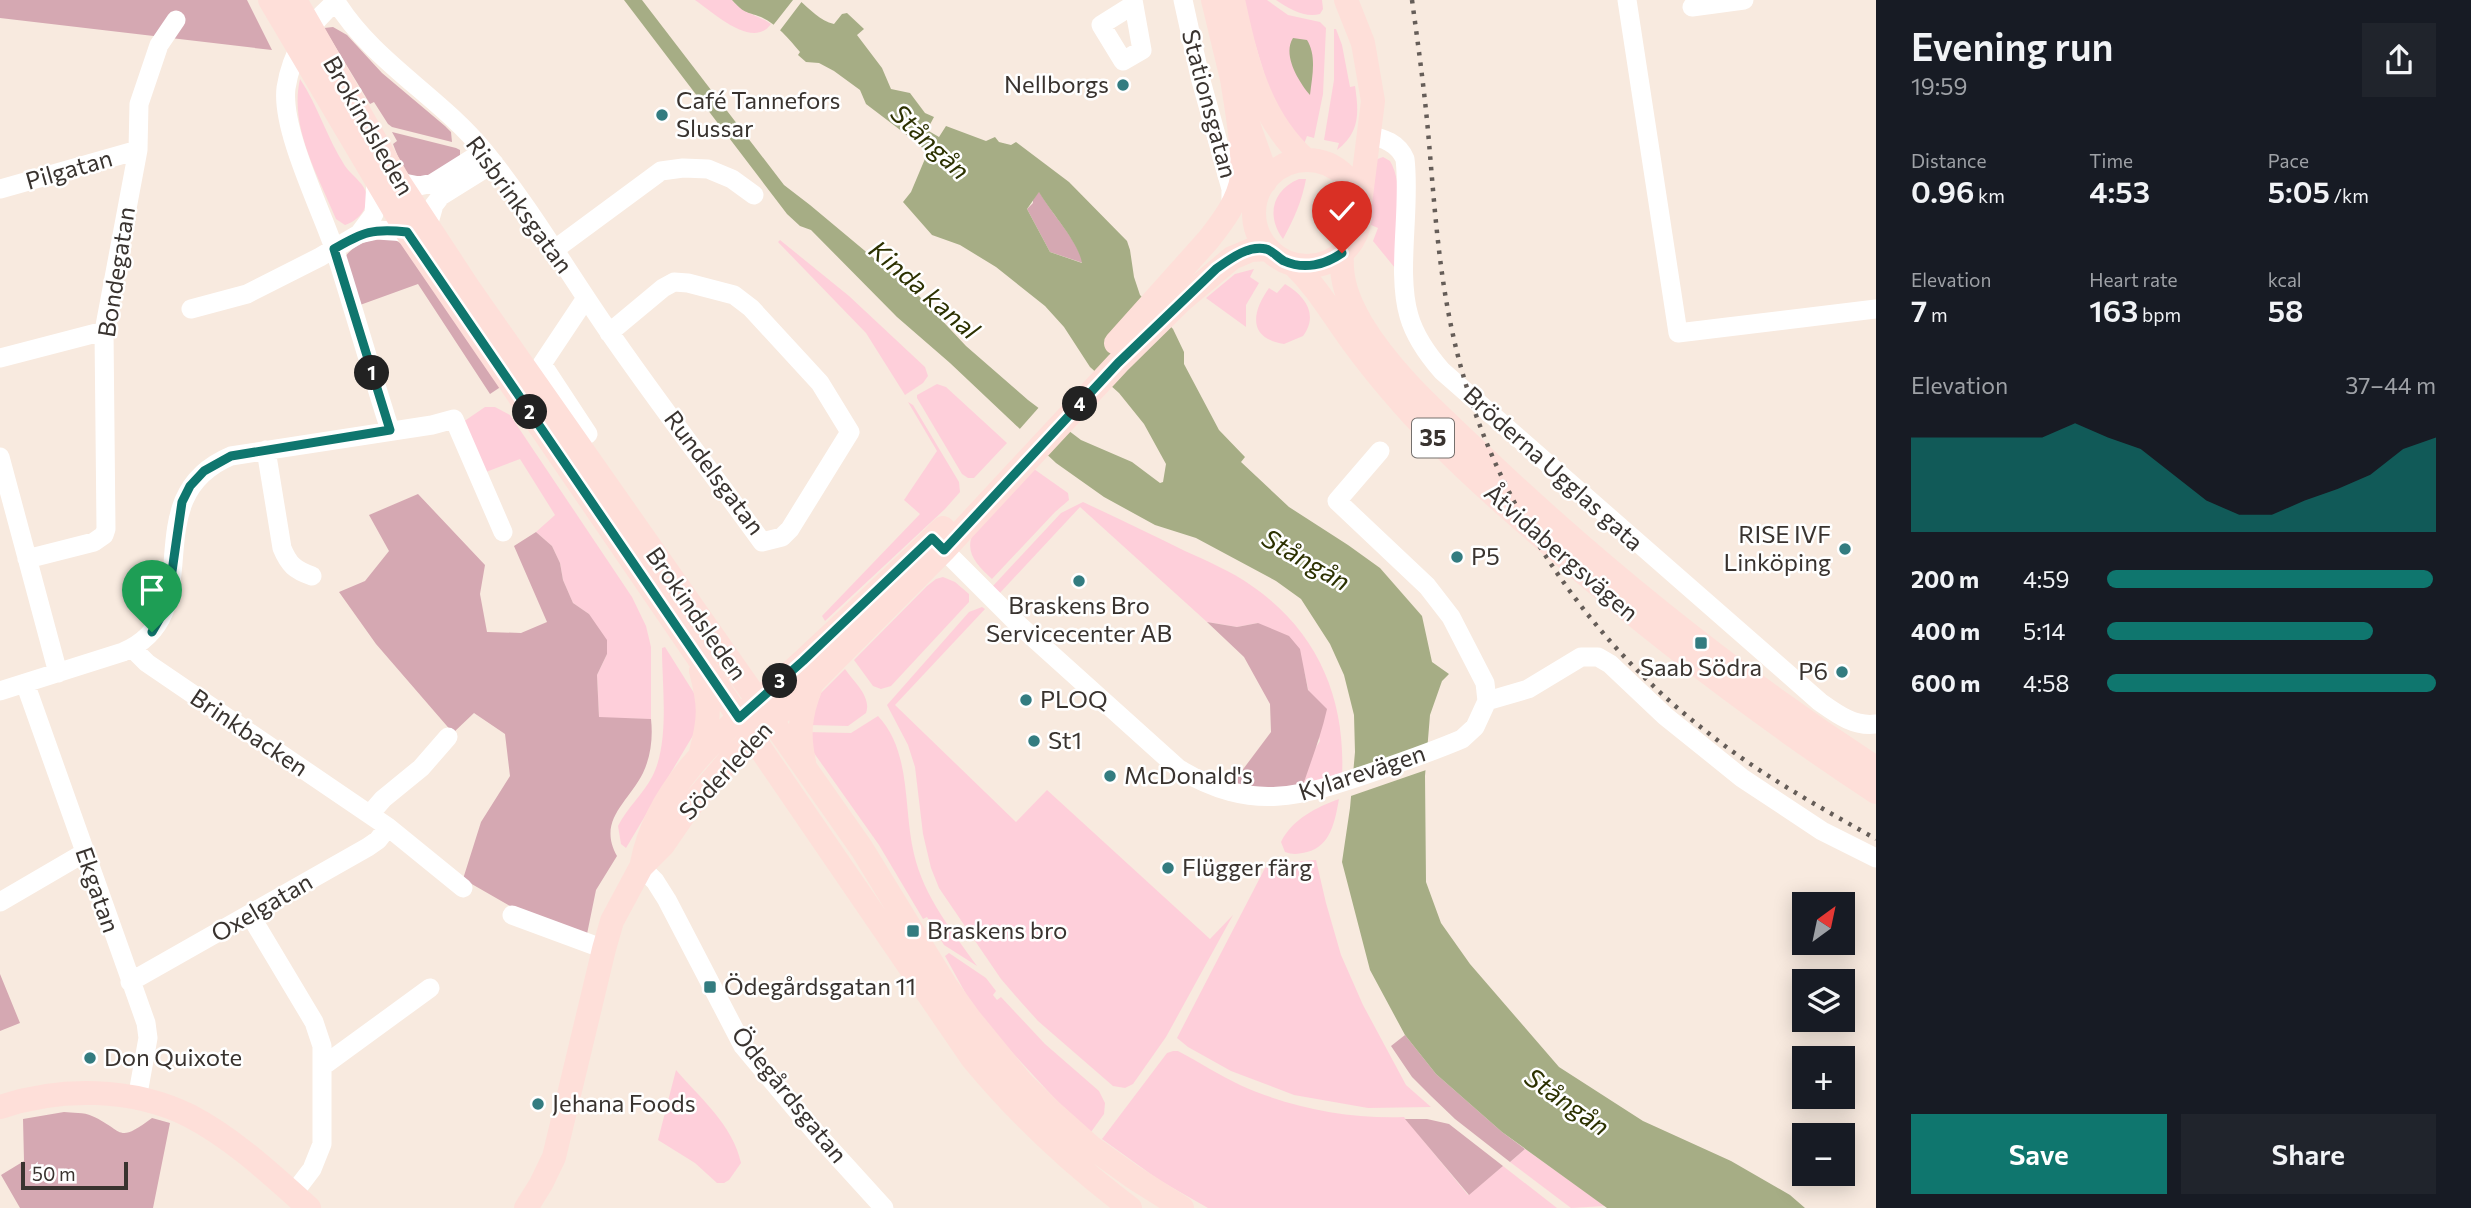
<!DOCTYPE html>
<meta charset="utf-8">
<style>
body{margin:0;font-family:Commissioner,sans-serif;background:#20242c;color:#f1f3f6;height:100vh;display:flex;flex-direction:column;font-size:26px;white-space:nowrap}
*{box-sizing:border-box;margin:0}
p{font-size:23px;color:#9ea1a6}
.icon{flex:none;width:38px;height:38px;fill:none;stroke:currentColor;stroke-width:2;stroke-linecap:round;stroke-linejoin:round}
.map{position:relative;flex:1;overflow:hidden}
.sheet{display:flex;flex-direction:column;background:#171b24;width:595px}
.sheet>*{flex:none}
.needle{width:46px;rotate:33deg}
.fabs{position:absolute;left:1792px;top:892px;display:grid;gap:14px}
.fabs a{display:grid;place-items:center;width:63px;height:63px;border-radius:0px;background:#171b24;box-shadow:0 4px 18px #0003;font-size:35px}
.scale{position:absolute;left:21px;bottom:18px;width:107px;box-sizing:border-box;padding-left:7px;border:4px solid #39332f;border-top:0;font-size:19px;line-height:24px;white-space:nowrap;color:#39332f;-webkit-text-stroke:5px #fff;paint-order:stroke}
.pin{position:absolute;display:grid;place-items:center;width:60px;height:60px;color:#fff;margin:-72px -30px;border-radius:50% 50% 50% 0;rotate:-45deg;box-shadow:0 0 7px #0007}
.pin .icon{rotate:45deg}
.km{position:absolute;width:35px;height:35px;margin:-18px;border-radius:50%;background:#222;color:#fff;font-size:19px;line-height:35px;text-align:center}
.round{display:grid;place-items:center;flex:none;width:74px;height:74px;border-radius:0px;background:#20242c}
.head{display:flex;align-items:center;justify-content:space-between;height:119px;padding:0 35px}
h1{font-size:38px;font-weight:600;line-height:52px}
.metrics{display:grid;grid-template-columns:repeat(3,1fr);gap:10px;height:119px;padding:7px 35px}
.metrics div{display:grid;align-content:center}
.metrics b{font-size:30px;font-weight:600}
.metrics small{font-size:19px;font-weight:400}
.metrics p{font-size:19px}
.chart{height:196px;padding:14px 35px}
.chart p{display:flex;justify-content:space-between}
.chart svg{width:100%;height:126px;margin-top:7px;fill:#0f766e;opacity:.7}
.primary-button{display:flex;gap:14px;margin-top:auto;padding:14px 35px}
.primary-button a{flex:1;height:80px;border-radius:0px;background:#0f766e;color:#fff;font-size:28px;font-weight:600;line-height:80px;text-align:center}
.primary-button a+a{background:#20242c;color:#f1f3f6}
ul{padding:0 35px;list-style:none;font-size:23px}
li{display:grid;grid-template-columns:112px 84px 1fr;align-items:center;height:52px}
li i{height:18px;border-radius:9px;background:#0f766e}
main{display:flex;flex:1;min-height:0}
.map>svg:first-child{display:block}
</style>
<main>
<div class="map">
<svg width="1876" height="1208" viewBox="0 0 1876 1208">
<rect width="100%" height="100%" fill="#f8eadf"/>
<!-- green -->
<path fill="#fecfda" d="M695 0H732C746 16 755 13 771 24 753 50 714 13 695 0Z
M1242 0H1267L1288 15 1320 22 1326 28 1323 94 1314 138 1307 136 1304 144 1274 106Z
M1276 0H1322L1323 9 1320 14C1305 18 1289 9 1276 0Z
M1334 29H1336L1342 45 1350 87 1355 86C1359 113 1360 132 1337 150L1339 143 1324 140 1334 80Z
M300 79C318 106 327 138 345 166 352 176 366 184 367 197 367 211 357 221 345 225L336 219C318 175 289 127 300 79Z
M1383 157 1390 161C1405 186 1397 238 1395 268L1373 241 1378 228 1371 225 1370 175 1375 160Z
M1299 179H1306C1302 201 1294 219 1283 239 1266 216 1272 190 1299 179Z
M780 240 849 296 925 367 928 376 923 383 905 395 866 333 778 242Z
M1254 269 1250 277 1259 283 1246 305V327L1206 298 1235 274Z
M1285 284C1305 296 1319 314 1303 336L1284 344C1247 338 1252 312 1269 288L1277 293Z
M937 384 946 387 1007 443 974 478H968L962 474 917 398V395Z
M908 402 913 405 959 482 960 492 945 509 825 621 822 616 920 514 904 500 937 451Z
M485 407H495L510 415 632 597 646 626 651 647V719L599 718 597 675 607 654 589 614 573 603 563 580 560 563 552 546 536 532 555 515 520 459 486 472 463 422Z
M1034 469 1068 493 1069 500 1055 512 992 579C979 567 965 554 972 536Z
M1083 502C1117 518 1151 534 1185 551 1207 561 1231 571 1252 586 1317 631 1346 698 1342 776L1302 788 1314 750 1320 741 1304 671 1258 623 1237 627 1207 622 1080 507 998 595 992 587 1061 513Z
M943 577 955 582 969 594V602L891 686 881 689 873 686 854 660 927 586 936 579Z
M982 607 985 609 895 705 1016 822 1047 790 1210 939 1233 915 1166 1037 1133 1084 1125 1088 1113 1086 1038 1021 1020 1001 1001 979 939 888 931 868 923 834 915 767 908 745 887 705 969 612Z
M665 647 699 701 695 732 626 848 621 844 618 826C627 808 643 794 652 777 670 743 662 686 662 648Z
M845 669C854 682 872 697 866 713L848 726 809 725 821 693Z
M878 716C912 752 903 809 914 854 924 897 952 931 977 966L944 945 927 917 923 919 879 845 814 753 806 732 851 733Z
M1339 799C1335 821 1331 846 1307 852 1299 854 1293 855 1285 852L1281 842C1292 819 1317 807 1339 799Z
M1316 860 1326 903 1341 955 1363 1005 1406 1085 1431 1107 1368 1108 1294 1095 1231 1071 1188 1047 1177 1038 1265 868 1275 863Z
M949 953 986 978 996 991 993 995 997 1000 1001 997 1045 1044 1099 1091 1105 1103 1104 1114 1091 1132 1057 1101 997 1036 971 1003 945 956Z
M1173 1051H1178C1199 1062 1219 1075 1240 1085 1291 1108 1349 1119 1404 1117L1468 1195 1503 1166 1557 1208H1208L1159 1180 1102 1139 1167 1053Z
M676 1070C700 1098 733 1125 741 1163L729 1180 724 1183H717L695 1163 658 1140Z
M1525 1149 1605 1206 1571 1208 1510 1162Z"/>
<!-- forest -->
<path fill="#d5a8b2" d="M0 0H247L272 50 0 18Z
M333 27 347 35 382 73 445 126 451 132 452 142 392 127 388 124 374 102 370 104 324 28Z
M392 132 456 148 460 150V156L435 178 411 177 402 167 393 144 397 141Z
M1039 191C1051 214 1077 239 1083 263L1050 252 1027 209 1033 203V200Z
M392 238 405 246 502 386 490 394 418 284 360 305 345 257C357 241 373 239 392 238Z
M418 494 485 565 480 594 487 632 521 633 547 622 514 546 536 532 552 546 560 563 563 580 573 603 589 614 607 640V654L597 675 599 717 651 719C653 737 651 756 643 773 628 803 597 820 617 856L596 890 587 934 517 910 463 879 481 822 510 776 505 734 474 713 453 733 376 644 339 592 365 581 389 551 369 515Z
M1207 622 1237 627 1258 623 1289 636 1300 649 1308 690 1327 709C1321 736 1311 761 1302 788H1241L1235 780 1271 732 1270 704 1244 657Z
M0 974 20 1023 0 1031Z
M1405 1035 1436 1074 1502 1132 1525 1149 1510 1162 1455 1119 1431 1096 1412 1077 1391 1046Z
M64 1112C72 1113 84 1112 92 1116 124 1130 116 1145 152 1118L170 1123 153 1208H20L1 1175 24 1161 23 1119Z
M1405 1119H1427L1449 1124 1503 1166 1469 1195Z"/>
<!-- water -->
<path fill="#a6ad85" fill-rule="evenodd" d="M624 0H642L784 185 810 205 919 296 966 346 1028 400 1081 440 1132 462 1160 483 1163 482 1166 464 1144 424 1119 393 1090 367 1064 327 1045 306 996 267 960 245 932 235 903 202 911 192 927 154 920 145 866 104 860 90 834 71 819 63 806 62 798 55 800 52C789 39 777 24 761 17 745 11 745 14 732 0H799C810 9 820 21 834 24L842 14 847 13 864 29 857 35 882 68 891 89 910 93 925 113 934 117 927 130 939 137 946 126 986 141 995 137 999 142 1011 145 1016 142 1069 182 1127 241 1130 250 1134 277 1140 295 1173 329 1184 352V364L1219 430 1245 457 1241 462 1289 507 1348 545 1380 568 1422 616 1432 662 1449 674 1442 681 1430 715 1425 776 1426 882 1441 923 1470 964 1559 1067 1643 1121 1731 1161 1790 1195 1805 1208H1607L1502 1132 1436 1074 1405 1035 1370 970 1342 862 1350 808 1355 752 1354 715 1344 675 1330 644 1301 599 1276 581 1196 538 1155 525 1104 497 1056 463 950 363 897 317 811 230 800 226 787 214ZM1039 192C1051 213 1078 241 1082 263L1050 252 1027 209Z
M1293 38 1307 40C1317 56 1312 77 1310 95 1299 82 1282 55 1293 38Z"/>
<!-- pier -->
<path fill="#f8eadf" d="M793 0H803L778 33 771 28Z
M1041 405 1072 429 1045 457 1018 431Z
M1431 745 1429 769 1348 797 1350 773Z"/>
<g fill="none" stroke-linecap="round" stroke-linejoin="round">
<!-- minor -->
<path stroke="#fff" stroke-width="19" d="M335 0C372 61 439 96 484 151 529 206 565 268 605 326 655 399 710 470 762 542L782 537 790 529 850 432 820 383 751 308 734 295 688 283 674 282 663 288 609 333
M1183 0 1200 77 1231 189V206
M1627 0 1678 333 1876 309
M336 2C310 22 291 55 286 88 281 130 321 209 335 251 354 310 371 371 390 430
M1133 5 1101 25 1123 61 1142 50 1133 0
M1692 7 1744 0
M1367 135C1384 138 1398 143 1405 159 1411 208 1396 272 1409 316 1415 337 1428 355 1442 371L1820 702C1837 714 1854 727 1876 724
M399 182 419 186 433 183 484 151
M0 189 138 150
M428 226 434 205 441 196 494 163
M359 234 374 214 376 182
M554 250 661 171 683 168 708 169 732 179 754 195
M586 298 542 364 588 434
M191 309 247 294 320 257 359 234 377 230 407 232
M0 358 104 331
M266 450 282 548C289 565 295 570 312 576
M0 457 58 673
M935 541 1019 625 1179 769C1253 813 1300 797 1376 771 1405 761 1434 751 1462 739L1475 727 1487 701 1485 683 1451 617 1427 586 1337 501 1380 451
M27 559 94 542 104 535 106 529 104 331 138 150 139 104 159 45 176 20
M132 648 147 663 388 827 463 888
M25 683 146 1023 148 1038 137 1099
M0 691 123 652C214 613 131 498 231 456L432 425 454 419 503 532
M1487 701 1528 689 1581 657H1598L1610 664 1665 716 1742 778 1822 831 1876 858
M370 814 383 799 421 768 448 737
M641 867 655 881 667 900 743 1046 815 1132 884 1208
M0 902 84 853
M250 915 314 1022 322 1046V1144L312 1169 293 1194
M512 915 604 949
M130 982 368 847 378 840 388 827
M323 1066 430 988"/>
<!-- major -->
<path stroke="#fedfd9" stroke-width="24" d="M270 0 407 232 972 1058C1020 1116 1070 1163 1130 1208
M295 0 399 182 470 290 862 849 946 986 969 1018 1022 1083 1054 1114 1091 1147 1133 1177 1182 1208
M1213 0 1232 79 1262 163 1265 182
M1233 0C1246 60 1259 118 1306 160
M1346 0 1363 43 1373 101 1360 204
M1254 213a53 53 0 1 1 106 0a53 53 0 1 1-106 0Z
M1342 253C1340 280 1348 300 1361 323 1391 373 1437 413 1478 452 1601 569 1734 676 1876 768
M1293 264C1319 289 1333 316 1354 344 1379 378 1407 410 1437 441 1475 480 1517 516 1559 552 1660 639 1765 719 1876 792
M1116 343 1209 239C1223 221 1239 200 1242 177 1245 152 1236 105 1232 79
M701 752C710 718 710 705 701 671
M804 762C798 735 800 715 810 689
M642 863C660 773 741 718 804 660 851 616 898 573 943 528
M0 1107C60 1087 132 1087 190 1116 234 1139 272 1175 309 1208
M526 1208 541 1184 554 1157 604 949 612 921 641 867 663 845 687 810 732 757 813 682 944 550 1118 363 1182 300 1232 258 1251 250 1268 249"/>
<!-- rail -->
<path stroke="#655d58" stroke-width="4.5" stroke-dasharray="3.5 7" stroke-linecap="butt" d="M1412 0C1418 44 1424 87 1428 131 1434 199 1438 268 1453 335 1487 491 1581 635 1707 732 1759 774 1818 806 1876 839"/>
</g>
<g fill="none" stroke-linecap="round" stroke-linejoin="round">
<!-- route casing -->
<g stroke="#fff" stroke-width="14">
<path id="route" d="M152 632 167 606 182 502 190 486 204 471 231 456 390 430 334 249C363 232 373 228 407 232L739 718 803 661 932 538 944 550 1118 363 1216 269C1230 259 1248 245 1266 249 1272 250 1278 258 1284 261 1304 270 1325 265 1342 253"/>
</g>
<!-- route -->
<use href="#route" stroke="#0f766e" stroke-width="9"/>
</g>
<!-- markers -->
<g fill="#337c80" stroke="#fff" stroke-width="2.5">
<circle cx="1123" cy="85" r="7"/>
<circle cx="662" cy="115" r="7"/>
<circle cx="1845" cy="549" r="7"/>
<circle cx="1457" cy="557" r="7"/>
<circle cx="1079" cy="581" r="7"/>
<rect x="1694" y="636" width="14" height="14" rx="3.5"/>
<circle cx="1842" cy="672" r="7"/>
<circle cx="1026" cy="700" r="7"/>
<circle cx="1034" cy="741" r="7"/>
<circle cx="1110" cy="776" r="7"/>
<circle cx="1168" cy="868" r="7"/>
<rect x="906" y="924" width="14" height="14" rx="3.5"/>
<rect x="703" y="980" width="14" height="14" rx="3.5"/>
<circle cx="90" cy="1058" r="7"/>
<circle cx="538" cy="1104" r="7"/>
</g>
<g text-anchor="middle" stroke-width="5" stroke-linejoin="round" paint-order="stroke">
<!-- shield labels -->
<rect fill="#fff" stroke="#74706d" stroke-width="2" x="1412" y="418.5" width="42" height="39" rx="5"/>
<g font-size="23" font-weight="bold" fill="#39332f">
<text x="1433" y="446">35</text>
</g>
<!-- poi labels -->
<g font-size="24" fill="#39332f" stroke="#fff" text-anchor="start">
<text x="1109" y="93" text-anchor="end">Nellborgs</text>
<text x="676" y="109">Café Tannefors<tspan x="676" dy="28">Slussar</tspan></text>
<text x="1831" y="543" text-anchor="end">RISE IVF<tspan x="1831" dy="28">Linköping</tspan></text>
<text x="1471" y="565">P5</text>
<text x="1079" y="614" text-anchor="middle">Braskens Bro<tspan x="1079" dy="28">Servicecenter AB</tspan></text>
<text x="1701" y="676" text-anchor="middle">Saab Södra</text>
<text x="1828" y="680" text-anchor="end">P6</text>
<text x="1040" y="708">PLOQ</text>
<text x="1048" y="749">St1</text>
<text x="1124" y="784">McDonald's</text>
<text x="1182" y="876">Flügger färg</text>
<text x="927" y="939">Braskens bro</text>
<text x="724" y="995">Ödegårdsgatan 11</text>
<text x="104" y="1066">Don Quixote</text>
<text x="552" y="1112">Jehana Foods</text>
</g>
<!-- street labels -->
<g font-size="24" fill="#39332f" stroke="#fff">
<text transform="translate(1209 104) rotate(75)" y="8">Stationsgatan</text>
<text transform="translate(368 126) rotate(60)" y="8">Brokindsleden</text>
<text transform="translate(69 170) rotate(-16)" y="8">Pilgatan</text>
<text transform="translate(519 205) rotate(54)" y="8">Risbrinksgatan</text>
<text transform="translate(117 272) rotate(-81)" y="8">Bondegatan</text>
<text transform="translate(1553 469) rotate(42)" y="8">Bröderna Ugglas gata</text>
<text transform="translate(714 473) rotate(53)" y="8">Rundelsgatan</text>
<text transform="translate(1561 553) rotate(41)" y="8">Åtvidabergsvägen</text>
<text transform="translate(696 614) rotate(55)" y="8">Brokindsleden</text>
<text transform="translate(249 733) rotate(34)" y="8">Brinkbacken</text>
<text transform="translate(726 771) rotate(-47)" y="8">Söderleden</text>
<text transform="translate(1362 773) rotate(-18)" y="8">Kylarevägen</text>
<text transform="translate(97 890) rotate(71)" y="8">Ekgatan</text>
<text transform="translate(262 908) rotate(-30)" y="8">Oxelgatan</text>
<text transform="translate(789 1095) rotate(51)" y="8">Ödegårdsgatan</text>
</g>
<!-- water labels -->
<g font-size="26" font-style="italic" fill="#2c3100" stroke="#fff">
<text transform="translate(930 142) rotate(43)" y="9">Stångån</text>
<text transform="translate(924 290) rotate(41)" y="9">Kinda kanal</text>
<text transform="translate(1306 560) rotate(30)" y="9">Stångån</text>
<text transform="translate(1567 1102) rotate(35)" y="9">Stångån</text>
</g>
</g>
</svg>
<div class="fabs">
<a><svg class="needle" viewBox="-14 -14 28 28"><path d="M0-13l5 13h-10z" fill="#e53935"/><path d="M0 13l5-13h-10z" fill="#9ea1a6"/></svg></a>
<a><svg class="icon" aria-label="layers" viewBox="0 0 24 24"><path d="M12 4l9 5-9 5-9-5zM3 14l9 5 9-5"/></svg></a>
<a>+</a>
<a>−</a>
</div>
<div class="scale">50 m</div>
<div class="pin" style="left:152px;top:632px;background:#1e9e55"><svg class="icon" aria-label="arrive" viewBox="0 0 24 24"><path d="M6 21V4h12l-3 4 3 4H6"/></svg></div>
<div class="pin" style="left:1342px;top:253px;background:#d93025"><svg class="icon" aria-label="check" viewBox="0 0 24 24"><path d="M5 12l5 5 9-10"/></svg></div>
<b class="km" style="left:372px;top:373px">1</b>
<b class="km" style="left:530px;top:412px">2</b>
<b class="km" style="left:780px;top:681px">3</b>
<b class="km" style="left:1080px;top:404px">4</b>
</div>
<section class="sheet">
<div class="head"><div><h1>Evening run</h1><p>19:59</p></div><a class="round"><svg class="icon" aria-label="share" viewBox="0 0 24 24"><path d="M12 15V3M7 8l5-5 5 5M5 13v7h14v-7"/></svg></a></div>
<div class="metrics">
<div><p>Distance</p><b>0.96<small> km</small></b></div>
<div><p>Time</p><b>4:53</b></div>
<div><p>Pace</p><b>5:05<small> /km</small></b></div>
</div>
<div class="metrics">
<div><p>Elevation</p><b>7<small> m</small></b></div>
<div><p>Heart rate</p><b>163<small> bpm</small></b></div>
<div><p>kcal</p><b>58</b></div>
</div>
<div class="chart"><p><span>Elevation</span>37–44 m</p>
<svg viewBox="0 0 160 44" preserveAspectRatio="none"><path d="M0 44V11L10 11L20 11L30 11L40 11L50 6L60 11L70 15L80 24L90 33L100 38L110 38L120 33L130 29L140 24L150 15L160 11V44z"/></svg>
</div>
<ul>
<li><b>200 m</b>4:59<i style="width:99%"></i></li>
<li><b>400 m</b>5:14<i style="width:81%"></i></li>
<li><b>600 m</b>4:58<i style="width:100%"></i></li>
</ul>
<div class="primary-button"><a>Save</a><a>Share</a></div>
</section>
</main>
